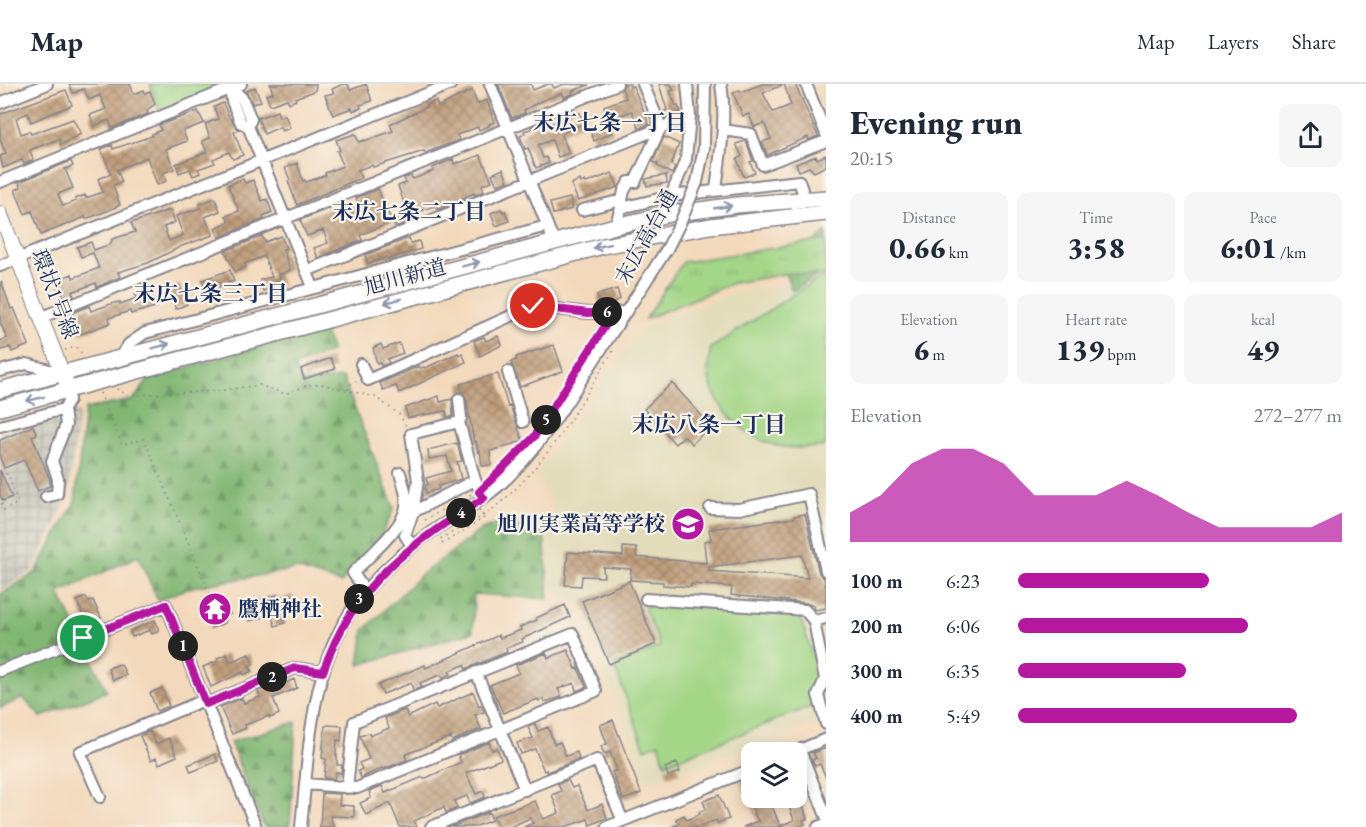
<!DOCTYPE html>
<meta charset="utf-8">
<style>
body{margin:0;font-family:"EB Garamond","Noto Serif JP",serif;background:#f6f6f7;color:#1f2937;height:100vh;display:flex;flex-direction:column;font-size:22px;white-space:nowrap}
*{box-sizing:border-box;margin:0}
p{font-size:20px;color:#747a83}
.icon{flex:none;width:33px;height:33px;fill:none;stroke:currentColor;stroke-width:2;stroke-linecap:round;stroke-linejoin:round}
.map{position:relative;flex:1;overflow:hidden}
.drawer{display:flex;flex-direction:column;background:#fff;width:540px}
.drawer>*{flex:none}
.buttons{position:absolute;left:741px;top:658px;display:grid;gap:12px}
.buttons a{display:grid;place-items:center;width:66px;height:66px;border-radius:12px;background:#fff;box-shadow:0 3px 15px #0003;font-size:30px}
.pin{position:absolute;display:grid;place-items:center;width:51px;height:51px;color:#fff;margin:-26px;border:3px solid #fff;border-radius:50%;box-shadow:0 2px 6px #0007}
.km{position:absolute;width:30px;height:30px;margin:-15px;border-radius:50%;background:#222;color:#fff;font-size:16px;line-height:30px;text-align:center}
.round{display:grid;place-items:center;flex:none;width:63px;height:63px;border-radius:12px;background:#f6f6f7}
.overview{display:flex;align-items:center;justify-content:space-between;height:102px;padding:0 24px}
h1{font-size:33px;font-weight:800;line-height:45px}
.metrics{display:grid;grid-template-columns:repeat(3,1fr);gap:9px;height:102px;padding:6px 24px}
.metrics div{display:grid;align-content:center;border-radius:12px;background:#f6f6f7;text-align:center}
.metrics b{font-size:30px;font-weight:800}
.metrics small{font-size:16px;font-weight:400}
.metrics p{font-size:16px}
.chart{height:168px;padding:12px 24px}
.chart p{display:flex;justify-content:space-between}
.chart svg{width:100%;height:108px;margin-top:6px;fill:#b5179e;opacity:.7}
ul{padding:0 24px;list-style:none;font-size:20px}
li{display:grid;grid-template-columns:96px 72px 1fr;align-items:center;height:45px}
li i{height:15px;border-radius:8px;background:#b5179e}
header{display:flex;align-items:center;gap:36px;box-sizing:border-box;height:84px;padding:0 30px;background:#fff;border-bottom:2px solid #e0e1e3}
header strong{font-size:28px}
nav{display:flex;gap:33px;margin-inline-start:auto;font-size:21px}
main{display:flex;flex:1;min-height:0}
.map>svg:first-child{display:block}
</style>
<header>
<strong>Map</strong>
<nav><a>Map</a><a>Layers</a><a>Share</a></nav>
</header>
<main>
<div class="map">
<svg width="826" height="743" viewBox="0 0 826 743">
<defs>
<pattern id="industrial-grid" width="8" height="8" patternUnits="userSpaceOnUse" patternTransform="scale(1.5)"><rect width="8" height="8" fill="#c6c5b8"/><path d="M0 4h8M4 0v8" fill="none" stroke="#a0a099"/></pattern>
<pattern id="forest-firs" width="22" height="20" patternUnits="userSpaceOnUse" patternTransform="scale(1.5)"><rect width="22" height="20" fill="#82b773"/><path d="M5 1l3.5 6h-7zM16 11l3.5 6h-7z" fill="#6a9562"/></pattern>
<pattern id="park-tufts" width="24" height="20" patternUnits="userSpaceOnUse" patternTransform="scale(1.5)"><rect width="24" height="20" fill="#a3d686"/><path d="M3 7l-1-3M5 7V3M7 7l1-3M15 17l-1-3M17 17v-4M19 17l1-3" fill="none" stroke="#8cb876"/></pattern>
<pattern id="building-cross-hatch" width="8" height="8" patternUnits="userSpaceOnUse" patternTransform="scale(1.5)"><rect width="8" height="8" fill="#c19f7c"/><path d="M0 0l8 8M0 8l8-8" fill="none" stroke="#9c8269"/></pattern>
</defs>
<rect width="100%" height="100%" fill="#f7f3e8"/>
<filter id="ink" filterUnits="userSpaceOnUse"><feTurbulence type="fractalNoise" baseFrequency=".0167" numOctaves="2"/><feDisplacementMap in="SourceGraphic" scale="12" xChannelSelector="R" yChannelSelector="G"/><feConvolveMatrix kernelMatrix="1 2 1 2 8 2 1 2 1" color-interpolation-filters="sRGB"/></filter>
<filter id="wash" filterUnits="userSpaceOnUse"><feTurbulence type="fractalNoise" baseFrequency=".008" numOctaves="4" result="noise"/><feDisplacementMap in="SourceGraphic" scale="24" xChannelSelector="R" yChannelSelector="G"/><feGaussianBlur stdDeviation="1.35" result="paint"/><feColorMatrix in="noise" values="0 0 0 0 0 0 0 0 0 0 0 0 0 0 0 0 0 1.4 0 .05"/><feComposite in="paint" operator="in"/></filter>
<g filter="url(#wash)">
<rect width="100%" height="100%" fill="#f3d9bb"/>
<!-- built -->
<path fill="#e3dcba" d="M796 200 826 210V636L647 699 579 518 550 503 549 461 552 418 535 392 641 245 734 208Z"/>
<!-- industrial -->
<path fill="url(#industrial-grid)" d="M79 328 68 413 32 487 0 508V349Z"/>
<!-- grass -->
<path fill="#a3d686" stroke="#5f8272" stroke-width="1.5" d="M820 193 826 195V362C812 364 798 365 784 363 750 358 715 327 709 292 707 283 709 274 711 264Z
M651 520 800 532 818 589 812 622 665 680 659 659 645 665 614 581 660 562 644 523Z"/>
<!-- forest -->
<path fill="url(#forest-firs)" stroke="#4e7368" stroke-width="1.5" d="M826 148V192L819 190 792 207 783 183 795 177Z
M323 245 332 267 294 283 302 298 343 294 394 424 383 449 341 499 297 485 192 503 158 516 138 472 59 509 107 607 41 633 23 614 0 624V511L35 489 75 418 85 325 133 316 150 294Z
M501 438 544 449 549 515 474 510 473 548 359 581 364 546 422 490 482 445Z
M296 638 290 743H264L230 658Z"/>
<!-- park -->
<path fill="url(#park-tufts)" stroke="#5f8272" stroke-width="1.5" d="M150 0H219L217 4 159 26Z
M826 156V191L790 189 733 199 645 235 683 178Z"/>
<g id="blocks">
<!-- building -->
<path fill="url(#building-cross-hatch)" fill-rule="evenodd" d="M69 0H130L134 10 144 6 145 9 150 7 155 20 147 26 148 30 112 44 109 36 94 42 90 31 106 25 100 11 89 16 84 5 73 9Z
M270 0H316L315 7 295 14 296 16 289 19 287 15 270 21 266 11 273 9Z
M343 0H348L350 6 366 0 372 17 360 21 361 24 353 27 352 24 333 31 325 11 334 9 332 5Z
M498 0H531L533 6 548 0H552L554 4 564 0 589 1 572 7 573 10 564 13 562 9 541 17 524 26 525 29 512 34Z
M624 0H630V3L633 2 649 40 639 45 632 27 610 35 604 22 626 14 622 5Z
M659 0H671L674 6 670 7 676 22H678L681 28 665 34 663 28 667 26Z
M762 0H795L818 52 809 56 808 53 767 71 762 58 771 55 764 39 754 43 749 30 743 32 733 9 740 6 741 8ZM784 0 791 21 773 28 763 9Z
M255 3 261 17 253 20 246 7Z
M66 6 72 21 31 38 28 29 16 34 21 50 29 47 31 50 73 35 81 50 61 61 59 55 30 66 33 76 24 80 22 76 3 84 0 72 6 70 0 55V30Z
M472 6 477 20 487 16 494 38 489 40V42L479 46 478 43 457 51 459 56 425 69 424 67 373 83 372 81 358 86 361 94 297 121 288 97 290 96 285 84 297 79 303 97 305 96 306 98 326 91 325 89 343 82 337 67 340 66 336 56 355 50 359 58 364 56V57L393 47 390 40 427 23 426 21 436 17 438 23Z
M223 19 230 35H231L239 46 234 48 243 71 233 75 229 68 213 75 215 79 198 85 200 89 193 92 190 85 179 89 176 80 207 68 202 57 210 54 205 40 218 35 214 23Z
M198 27 204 39 183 47 187 57 166 65 174 85 163 89 166 97 157 101 147 73 117 86 122 98 113 101 120 121 107 127 86 135 85 133 41 151 32 127 25 130 15 106 21 103 19 98 71 77 73 82 65 85 73 104 58 110 63 122 76 117 75 115 85 111 86 114 103 108 98 95 111 90 101 65 112 61 113 65 152 52V50L161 46 159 41Z
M277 27 279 33 285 31 290 44 282 47 280 43 264 50 258 34Z
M580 29 584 40 569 45 562 51 569 69 558 73 552 56 538 61 543 74 546 73 549 79 536 84 528 64 525 65 520 52 525 50 524 47 531 45V43L541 39 542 43Z
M608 35 613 48 594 57 589 43Z
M664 53 679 60 671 81 675 83 672 90 657 82 658 80 653 78Z
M746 57 753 77 750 78 755 89 744 93 737 75 742 72 736 60Z
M480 71 492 97 482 101 484 107 475 111 474 109 438 126 436 121 419 128 420 132 395 142 392 133 407 127 398 102 406 99 404 94 411 92 413 95 433 87 432 84 453 75 454 80 459 78V79Z
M826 71V82L814 88 809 83 799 87 796 80 816 72 817 75Z
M503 85 508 97 497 101 492 90Z
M612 89 618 103 578 117 571 100 580 96 581 99 585 97 586 99Z
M666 91 667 99 647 102 645 95Z
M243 95 245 99 253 96 262 117 267 115 272 128 263 132 264 135 219 153 215 144 229 138 226 132 239 127 228 101Z
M378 105 392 138 360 151 362 156 318 174 314 164 328 159 323 146 307 152 300 136 337 121 340 127 358 119 356 114Z
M215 114 220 127 205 133 213 151 182 162 148 179 118 188 120 193 97 203 96 199 72 208 74 212 65 216 57 196 72 190 73 194 99 184 93 169 81 173 77 163 91 158 94 166 111 160 112 155 135 148 131 139 170 126 175 138 164 143 169 157 183 151 176 132 201 124 200 120Z
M570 114 572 125 553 130 550 119Z
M501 125 503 128 505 127 509 137 496 142 491 129Z
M262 152 265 158 281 152 286 164 283 165 290 186 279 191 282 201 263 207 260 196 272 193 264 172 245 180 246 183 235 188 225 167Z
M409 154 411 159 419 157 421 165 388 175 387 173 368 180 365 171Z
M230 186 234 197 218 202 220 210 209 214 202 196Z
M1 197 11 225 14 224 29 261 12 268 10 263 0 267V257L7 254 0 238Z
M179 201 187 220 176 225 168 206Z
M617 205 620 215 609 221 607 219 600 221 597 211Z
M145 207 146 209 149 208 155 223 131 230 130 227 109 234 110 239 81 250 72 229 89 222 91 227 114 219 120 218V220L137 214 135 210Z
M498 252 502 261 480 272 474 257 484 253 486 257Z
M399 259 403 269 387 275 389 279 381 282 380 279 377 280 373 264 381 260 383 265Z
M554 261 563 287 520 303 511 278 517 276 516 273Z
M458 269 459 271 462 269 466 278 399 309 396 302 383 306 380 299 419 282 420 284 424 283 425 284Z
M331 274 335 285 304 295 301 285Z
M498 290 508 323 510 322 523 357 490 367 491 381 482 382 480 367 478 368 476 357 474 358 466 314 462 308 460 300Z
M672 299 711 342 692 360 684 352 675 360 644 325Z
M439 312 440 318 452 315 453 332 447 333 446 327 408 334 405 324Z
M33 342 37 350 32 352 50 396V402L38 407 24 376 4 384 0 374V356Z
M457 359 462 377 457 378 461 395 438 402 439 405 426 409 425 402 428 400 426 394 451 387 447 372 429 375 428 366Z
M0 386 12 413 3 417 0 411Z
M805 430 819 489 824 494 826 505V524L815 526 814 522 806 519 731 511 732 503 691 500V503L663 501V498L630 496 631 485 603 483 604 493 582 492 581 502 565 501 568 468 623 472V463L637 464 636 473 706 479 704 457 711 456 709 445 794 434V432ZM802 471 808 494 709 487V483Z
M629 497 656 560 609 580 582 517Z
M277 511 278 516 292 511 295 521 281 526 285 539 275 542 272 531 249 537 244 520Z
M86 513 89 518 93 516 101 534 87 541 77 517Z
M215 513 216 516 221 514 230 530 225 532 226 536 224 537 225 539 211 544 203 520Z
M565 521 570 533 522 555 523 558 506 564 507 568 466 585 464 581 449 587 451 590 443 594 441 591 435 593 420 599 422 603 413 606 411 599 383 610 378 601 425 581 426 584 499 551 500 554 521 546 520 543 537 536 536 534Z
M155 536 159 547 152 550 150 546 132 553 130 547Z
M568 566 576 585 578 584 586 603 576 607 574 599 558 605 562 613 545 618 543 615 539 617 538 615 503 629 490 601 519 589 516 581 546 569 548 574Z
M227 570 230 578 249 570 253 580 249 582 252 587 244 591 243 588 211 603 203 583 218 577 217 574Z
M120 580 121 582H122L126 591 113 596 108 584Z
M294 595 297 604 273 614 279 630 270 634 269 632 245 641 246 644 232 650 220 623 242 614 244 619 260 613 258 607 276 601 277 603Z
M162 604 169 622 157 627 150 609Z
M473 608 479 622 481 621 484 628 475 631 481 645 452 657 451 653 409 669 405 671 407 676 383 685 382 684 361 694 358 687 362 685 359 679 369 675 360 652 369 649 370 652 389 644 385 634 405 626 408 633 435 620 437 624Z
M613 636 641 709 623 716 612 688 617 686 610 668 604 670 601 662 607 660 600 641Z
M535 640 538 647 548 643 554 660 560 658 566 672 577 668 579 675 547 688 546 686 544 687 535 665 521 670 517 659 533 654 528 643Z
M329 641 342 642 341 657 337 656 336 671H337V681H342L341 689 336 688 334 695 324 694 326 675 322 674 325 642Z
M150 647 156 660 169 654 177 672 159 680 156 674 151 677 140 652Z
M489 658 492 666 497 664 501 675 466 689 476 710 483 707 485 713 470 719 467 712 454 717 457 724 446 729 444 723 427 731 414 737 417 743H400L390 719 366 731 360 719 371 714 369 707 382 702 385 709 423 693 424 695 461 678 458 671Z
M826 664V694L820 680 815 682 812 676 816 674 813 669Z
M215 670 218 677 191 688 188 681Z
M677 679 680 688 668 692 665 684Z
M748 695 752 703V714H769L780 742 794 736 786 714H801L807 735 803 736 805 740 798 743H743L758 737 740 698Z
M568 696 572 704 577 702 588 726 602 720 607 734 590 741 588 735 565 743H524L533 739 530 734 510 743H498L493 732 535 717 543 735 559 729 552 711 561 707 558 700Z
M322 709 340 710 339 721 354 722V733L330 732 334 743H320Z
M719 711 729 735 717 739 716 736 700 743H671L679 740 676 735 684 731 687 736 700 730 699 728 706 725 703 717Z
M489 728 492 736 474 743H451Z"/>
</g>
</g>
<g filter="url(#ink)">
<use href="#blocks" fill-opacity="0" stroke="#87848c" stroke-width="1.5"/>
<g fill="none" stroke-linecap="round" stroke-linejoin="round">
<!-- minor casing -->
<g stroke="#87848c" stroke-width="14">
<path id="minor" d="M490 0 554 158
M806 0 826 50
M230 1 232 17 241 39 248 42
M231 4 242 14 251 35 248 42 313 203
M0 19 47 0
M723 46 751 50 763 81 826 57
M0 98 241 0
M697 98 704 64 705 0
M716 106C720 71 727 35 721 0
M671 112 686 75 690 32 687 0
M582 126 622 116 624 107 629 98H635L661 43 643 0
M615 142 621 124 671 112 799 97 805 115
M0 182 451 0
M306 187 690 32
M42 233 617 0
M120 273 129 260 145 249 547 142
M361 280 368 296 533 222 588 229 626 228
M0 287 27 280 61 289
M508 288 523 338
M459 338 461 334 459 315
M0 342 64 325 69 316V306
M46 413 57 410 58 395 52 377 66 341 64 325
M710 424 739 425 809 410 826 487
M413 428 475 396
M412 462 405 451 413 428 418 397 411 350 459 338 475 396 484 414
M365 507 353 489C367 474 400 446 405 427 409 414 403 400 400 389
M646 515 805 526 814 537 826 534
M814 537 825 595 818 611 826 640
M0 587 166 521 256 743
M476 588 525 706
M206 620 295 584 323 588
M800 666 826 732
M792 669 826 655
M305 700 357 704 596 607 573 550 354 638 347 704
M100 713 80 668 204 616
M301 743C313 624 311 540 415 460 448 434 488 417 516 385 543 356 564 323 585 290 613 248 640 206 667 165
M431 743 597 676 623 737
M607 743 752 685
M818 743 826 740"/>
</g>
<!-- major casing -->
<g stroke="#87848c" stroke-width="16">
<path id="major" d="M0 129 69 306"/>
</g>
<!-- highway casing -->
<g stroke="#87848c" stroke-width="18">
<path id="highway" d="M0 306 615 142 670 130 737 121 826 114
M0 324 603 162 710 142 826 129"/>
</g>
<!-- path -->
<path stroke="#87848c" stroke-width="1.5" stroke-dasharray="1.5 4.5" stroke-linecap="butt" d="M65 266 76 263 83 271
M117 305 128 311 218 307 259 301 285 310 308 301 321 300 375 313 399 330 406 342
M348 306 351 300 356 297
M100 309 122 361 144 355 210 510
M0 388 8 390 18 419 4 426 0 417
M425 436 455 418
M442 460 440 455C458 445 479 436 495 423 546 383 579 321 613 267
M442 460 484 434"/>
<!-- minor -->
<use href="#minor" stroke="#fff" stroke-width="10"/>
<!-- major -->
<use href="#major" stroke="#fff" stroke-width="14"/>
<!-- highway -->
<use href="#highway" stroke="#fff" stroke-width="15"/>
<!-- minor-bridge casing -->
<g stroke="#87848c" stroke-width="14" stroke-linecap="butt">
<path id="minor-bridge" d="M667 165 681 137 697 98"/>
</g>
<!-- path-bridge -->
<path stroke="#87848c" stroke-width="1.5" stroke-dasharray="1.5 4.5" stroke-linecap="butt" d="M470 410 484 434"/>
<!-- minor-bridge -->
<use href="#minor-bridge" stroke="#fff" stroke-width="10"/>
</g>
<!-- one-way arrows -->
<defs><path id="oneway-shaft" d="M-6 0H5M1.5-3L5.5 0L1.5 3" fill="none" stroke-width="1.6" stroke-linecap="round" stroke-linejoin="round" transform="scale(1.5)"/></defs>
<g stroke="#8d97ae">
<use href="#oneway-shaft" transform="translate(723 123) rotate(-8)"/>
<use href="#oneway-shaft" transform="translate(602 162) rotate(167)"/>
<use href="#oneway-shaft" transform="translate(471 180) rotate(-15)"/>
<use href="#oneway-shaft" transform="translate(393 217) rotate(165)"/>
<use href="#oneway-shaft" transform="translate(161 262) rotate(-15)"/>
<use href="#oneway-shaft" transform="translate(35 315) rotate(166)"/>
</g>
</g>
<g fill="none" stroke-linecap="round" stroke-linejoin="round" filter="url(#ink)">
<!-- route casing -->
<g stroke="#fff" stroke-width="12">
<path id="route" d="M83 554 166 521 206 620 295 584 323 588C353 499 409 462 484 414L479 408 534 353 614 228 588 229 533 222"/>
</g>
<!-- route -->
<use href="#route" stroke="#b5179e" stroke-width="8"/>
</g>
<!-- icons -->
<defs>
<g id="school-disc" transform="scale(1.725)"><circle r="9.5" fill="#b5179e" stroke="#f7f3e8"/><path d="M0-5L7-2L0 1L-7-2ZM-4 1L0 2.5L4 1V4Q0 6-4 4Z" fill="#fff"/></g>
<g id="temple-disc" transform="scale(1.725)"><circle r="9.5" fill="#b5179e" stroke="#f7f3e8"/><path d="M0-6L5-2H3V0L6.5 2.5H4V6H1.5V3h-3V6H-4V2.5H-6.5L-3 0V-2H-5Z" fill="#fff"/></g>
</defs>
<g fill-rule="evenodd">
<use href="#school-disc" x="688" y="440"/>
<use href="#temple-disc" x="215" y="525"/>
</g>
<g text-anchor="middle" stroke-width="4.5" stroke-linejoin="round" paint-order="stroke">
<!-- street labels -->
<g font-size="21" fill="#1b2f5e" stroke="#f7f3e8">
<text transform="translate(646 153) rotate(-61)" y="7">末広高台通</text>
<text transform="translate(405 193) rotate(-15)" y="7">旭川新道</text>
<text transform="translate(55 210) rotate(69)" y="7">環状1号線</text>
</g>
<!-- poi labels -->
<g font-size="21" font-weight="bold" fill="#1b2f5e" stroke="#f7f3e8" text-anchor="end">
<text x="665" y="447">旭川実業高等学校</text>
<text x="238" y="532" text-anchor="start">鷹栖神社</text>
</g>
<!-- neighbourhood labels -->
<g font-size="22" font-weight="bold" fill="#1b2f5e" stroke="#f7f3e8">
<text x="610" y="46">末広七条一丁目</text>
<text x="409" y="135">末広七条二丁目</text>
<text x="211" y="217">末広七条三丁目</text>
<text x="709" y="348">末広八条一丁目</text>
</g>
</g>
</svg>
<div class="buttons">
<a><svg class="icon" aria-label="layers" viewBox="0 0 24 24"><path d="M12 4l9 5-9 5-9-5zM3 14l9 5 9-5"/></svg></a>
</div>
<div class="pin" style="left:83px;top:554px;background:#1e9e55"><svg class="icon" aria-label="arrive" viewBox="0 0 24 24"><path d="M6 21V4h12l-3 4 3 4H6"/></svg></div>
<div class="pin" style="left:533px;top:222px;background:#d93025"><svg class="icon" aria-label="check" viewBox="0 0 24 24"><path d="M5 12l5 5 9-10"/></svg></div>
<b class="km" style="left:183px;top:562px">1</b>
<b class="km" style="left:272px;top:593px">2</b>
<b class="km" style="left:359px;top:515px">3</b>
<b class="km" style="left:461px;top:429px">4</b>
<b class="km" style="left:546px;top:336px">5</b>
<b class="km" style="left:607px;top:228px">6</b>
</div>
<section class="drawer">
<div class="overview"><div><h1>Evening run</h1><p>20:15</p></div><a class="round"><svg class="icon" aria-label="share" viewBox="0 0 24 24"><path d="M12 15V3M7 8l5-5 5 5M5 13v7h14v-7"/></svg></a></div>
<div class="metrics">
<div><p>Distance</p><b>0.66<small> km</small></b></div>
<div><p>Time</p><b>3:58</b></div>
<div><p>Pace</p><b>6:01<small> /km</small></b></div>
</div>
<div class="metrics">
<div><p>Elevation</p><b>6<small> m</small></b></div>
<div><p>Heart rate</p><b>139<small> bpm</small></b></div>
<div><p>kcal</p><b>49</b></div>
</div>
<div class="chart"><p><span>Elevation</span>272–277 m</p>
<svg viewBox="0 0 160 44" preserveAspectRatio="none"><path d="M0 44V32L10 25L20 12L30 6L40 6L50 12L60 25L70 25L80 25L90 19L100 25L110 32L120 38L130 38L140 38L150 38L160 32V44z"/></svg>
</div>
<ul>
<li><b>100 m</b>6:23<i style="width:59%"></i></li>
<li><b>200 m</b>6:06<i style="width:71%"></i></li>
<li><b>300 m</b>6:35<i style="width:52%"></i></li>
<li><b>400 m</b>5:49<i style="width:86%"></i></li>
</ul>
</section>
</main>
